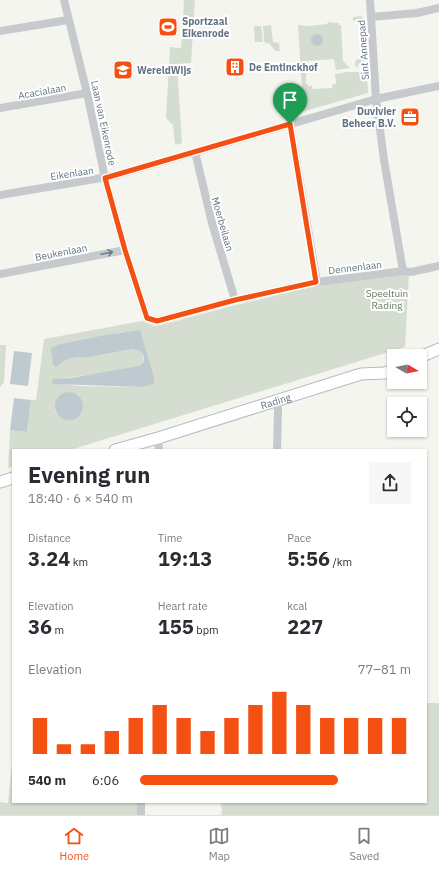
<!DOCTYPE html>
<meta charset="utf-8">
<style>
body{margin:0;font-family:"IBM Plex Sans",sans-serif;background:#f7f7f7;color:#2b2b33;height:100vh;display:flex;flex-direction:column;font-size:15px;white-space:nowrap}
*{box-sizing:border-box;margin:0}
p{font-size:13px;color:#7c7c81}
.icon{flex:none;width:22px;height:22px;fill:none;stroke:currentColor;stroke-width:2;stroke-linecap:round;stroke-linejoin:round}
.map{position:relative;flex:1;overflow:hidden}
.side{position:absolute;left:12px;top:449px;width:415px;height:354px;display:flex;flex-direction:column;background:#fff;border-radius:0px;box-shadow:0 1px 3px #0004}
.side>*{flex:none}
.needle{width:26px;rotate:100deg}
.fabs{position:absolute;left:387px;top:349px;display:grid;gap:8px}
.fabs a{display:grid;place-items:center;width:40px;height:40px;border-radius:0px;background:#fff;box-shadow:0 1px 3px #0004;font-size:20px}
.pin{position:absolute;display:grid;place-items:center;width:34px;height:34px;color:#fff;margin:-41px -17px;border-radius:50% 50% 50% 0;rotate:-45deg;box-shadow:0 0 4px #0007}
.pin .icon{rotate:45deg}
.round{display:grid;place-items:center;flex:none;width:42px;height:42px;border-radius:0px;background:#f7f7f7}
.headline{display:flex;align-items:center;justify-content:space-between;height:68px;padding:0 16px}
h1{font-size:22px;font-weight:700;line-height:30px}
.figures{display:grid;grid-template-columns:repeat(3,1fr);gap:6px;height:68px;padding:4px 16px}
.figures div{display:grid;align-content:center}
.figures b{font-size:20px;font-weight:700}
.figures small{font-size:11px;font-weight:400}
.figures p{font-size:11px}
.chart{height:112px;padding:8px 16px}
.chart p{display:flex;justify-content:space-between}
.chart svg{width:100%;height:72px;margin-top:4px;stroke:#f45012;stroke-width:6}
ul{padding:0 16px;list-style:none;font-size:13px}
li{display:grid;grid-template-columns:64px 48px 1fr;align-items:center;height:30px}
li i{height:10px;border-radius:5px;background:#f45012}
.tab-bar{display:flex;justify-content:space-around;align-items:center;height:56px;border-top:1px solid #e1e1e2;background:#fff;font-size:11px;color:#7c7c81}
.tab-bar a{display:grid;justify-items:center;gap:2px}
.tab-bar .current{color:#f45012}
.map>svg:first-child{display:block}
</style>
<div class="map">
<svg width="439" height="815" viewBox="0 0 439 815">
<rect width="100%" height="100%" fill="#f5f5f0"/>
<!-- green -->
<path fill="#d5ddd1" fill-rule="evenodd" d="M184 0H195L191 63 177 64 182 143 175 145 173 125 166 118 170 47 181 48Z
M361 16 364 19 367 64V67L362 68 361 65H358V68L355 66V62L361 55 359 24 355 20 353 22V17Z
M328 22 339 23V25H341L343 61 350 68 336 70 334 59 306 61V84H308V86H312V89L332 88 333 84H336L335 74 347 72H367L368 93 298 113V107L303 106 298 25 308 26 327 24Z
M271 25 273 42 279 43 280 51H275L270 44 264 42 263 26Z
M254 26H261L263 42H255Z
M409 273 405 347 70 450H13V466L8 468 10 430 27 432 31 400H36L44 339 142 321 154 326 161 325 236 305 319 285ZM123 332 143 341 154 377 143 387 79 386 56 383 65 378 123 370 139 366 142 364 144 355 140 351 134 349 85 358C75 356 63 359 57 367L60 344ZM68 392C76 392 82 397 83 405L60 417 55 411 58 397Z
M0 345H6L4 382 0 387Z
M426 703H439V815H221L222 810 220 802H426Z
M13 755V802H145L144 815H0V802L8 803Z"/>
<!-- water -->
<path fill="#bfcad0" d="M311 40a6 6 0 1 1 12 0a6 6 0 1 1-12 0Z
M140 330 154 377V382L153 384 143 387 52 384 53 379 70 378 139 366C144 363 144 360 144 355L140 351 133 349 85 358C75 356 63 359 57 367H55L53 364 51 348 60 344 105 335Z
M14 351 32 353 28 386 10 384Z
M55 406a14 14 0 1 1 28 0a14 14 0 1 1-28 0Z
M14 398 31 400 27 432 10 430Z"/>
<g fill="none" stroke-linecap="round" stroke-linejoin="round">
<!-- secondary casing -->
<g stroke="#b6bbc0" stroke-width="13">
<g id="secondary">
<path d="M420 357 439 349"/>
<path id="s1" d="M115 450 158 438 361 374 384 373 394 370"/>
<path d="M0 482 13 478"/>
</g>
</g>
<!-- street -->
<path stroke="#c7cacd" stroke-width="8" d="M64 0 87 93 105 178 125 250 147 318 157 321 235 300 317 282 403 271 384 160 376 99 370 0
M371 17 417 13 439 8
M0 31 68 20
M0 108 87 93
M290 124 317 282
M195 152 212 223 235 300
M0 195 113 176 376 99 439 86
M403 271 411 272 439 266
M0 274 125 250
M158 438 159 450
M277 450 278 409
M141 815V802"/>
<!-- secondary -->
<use href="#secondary" stroke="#fff" stroke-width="11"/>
</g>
<!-- one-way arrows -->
<defs><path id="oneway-shaft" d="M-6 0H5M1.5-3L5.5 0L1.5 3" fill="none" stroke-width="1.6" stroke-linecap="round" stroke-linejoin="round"/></defs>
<use stroke="#6b7c8b" href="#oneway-shaft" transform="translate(107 253) rotate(-12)"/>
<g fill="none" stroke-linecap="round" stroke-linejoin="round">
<!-- route casing -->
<g stroke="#fff" stroke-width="8">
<path id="route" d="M290 124 316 282 235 300 157 321 147 318 125 250 105 178Z"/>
</g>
<!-- route -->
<use href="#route" stroke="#f45012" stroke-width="5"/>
</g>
<!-- icons -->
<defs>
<g id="stadium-square" transform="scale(1)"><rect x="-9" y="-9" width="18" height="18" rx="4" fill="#f45012" stroke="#fff"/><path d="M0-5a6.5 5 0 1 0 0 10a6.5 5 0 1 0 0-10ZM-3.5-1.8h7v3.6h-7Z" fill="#fff"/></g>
<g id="building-square" transform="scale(1)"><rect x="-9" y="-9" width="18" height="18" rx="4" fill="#f45012" stroke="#fff"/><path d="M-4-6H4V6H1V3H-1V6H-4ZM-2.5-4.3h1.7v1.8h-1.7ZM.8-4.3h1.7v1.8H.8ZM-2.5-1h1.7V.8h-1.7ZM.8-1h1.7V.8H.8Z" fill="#fff"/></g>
<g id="school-square" transform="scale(1)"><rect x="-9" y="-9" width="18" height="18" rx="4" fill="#f45012" stroke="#fff"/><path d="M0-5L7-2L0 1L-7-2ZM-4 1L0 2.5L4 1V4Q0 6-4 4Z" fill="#fff"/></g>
<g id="office-square" transform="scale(1)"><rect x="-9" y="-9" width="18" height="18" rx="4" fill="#f45012" stroke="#fff"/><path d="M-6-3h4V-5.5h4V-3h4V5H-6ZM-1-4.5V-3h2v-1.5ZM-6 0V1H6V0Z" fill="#fff"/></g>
</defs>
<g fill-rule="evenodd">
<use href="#stadium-square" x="168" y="27"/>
<use href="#building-square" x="235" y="67"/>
<use href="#school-square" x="123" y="70"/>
<use href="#office-square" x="410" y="117"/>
</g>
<g text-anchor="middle" stroke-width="4" stroke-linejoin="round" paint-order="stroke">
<!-- poi labels -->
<g font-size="10" font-weight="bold" fill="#617384" stroke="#fff" text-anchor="start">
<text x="182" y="25">Sportzaal<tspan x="182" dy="12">Eikenrode</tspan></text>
<text x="249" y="71">De Emtinckhof</text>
<text x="137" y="74">WereldWijs</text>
<text x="396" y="115" text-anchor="end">Duvivier<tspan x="396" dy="12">Beheer B.V.</tspan></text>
</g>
<!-- street labels -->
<g font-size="10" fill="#617384" stroke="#fff">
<text transform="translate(363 50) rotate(-94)" y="4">Sint Annepad</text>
<text transform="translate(42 91) rotate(-10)" y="4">Acacialaan</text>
<text transform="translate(104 123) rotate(78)" y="4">Laan van Eikenrode</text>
<text transform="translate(72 173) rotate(-9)" y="4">Eikenlaan</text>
<text transform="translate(223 224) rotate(74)" y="4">Moerbeilaan</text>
<text transform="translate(61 252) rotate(-11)" y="4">Beukenlaan</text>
<text transform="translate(355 267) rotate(-7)" y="4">Dennenlaan</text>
<text dy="4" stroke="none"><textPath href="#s1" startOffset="168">Rading</textPath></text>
</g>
<!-- park labels -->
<g font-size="10" fill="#647b60" stroke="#fff">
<text x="387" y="297">Speeltuin<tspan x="387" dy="12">Rading</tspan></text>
</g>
</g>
</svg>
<div class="fabs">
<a><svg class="needle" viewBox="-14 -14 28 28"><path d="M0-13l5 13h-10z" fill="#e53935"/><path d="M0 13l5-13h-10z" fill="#7c7c81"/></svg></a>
<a><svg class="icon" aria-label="locate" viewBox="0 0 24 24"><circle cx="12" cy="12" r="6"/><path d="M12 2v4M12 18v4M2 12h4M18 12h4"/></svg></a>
</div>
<div class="pin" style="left:290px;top:124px;background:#1e9e55"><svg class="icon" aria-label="arrive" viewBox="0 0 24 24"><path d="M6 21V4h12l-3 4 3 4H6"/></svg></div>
<section class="side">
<div class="headline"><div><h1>Evening run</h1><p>18:40 · 6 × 540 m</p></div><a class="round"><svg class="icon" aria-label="share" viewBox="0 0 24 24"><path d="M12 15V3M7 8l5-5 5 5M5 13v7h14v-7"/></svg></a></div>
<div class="figures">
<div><p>Distance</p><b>3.24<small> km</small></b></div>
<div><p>Time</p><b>19:13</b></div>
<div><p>Pace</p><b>5:56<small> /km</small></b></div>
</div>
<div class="figures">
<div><p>Elevation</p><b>36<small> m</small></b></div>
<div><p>Heart rate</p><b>155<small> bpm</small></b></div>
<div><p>kcal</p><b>227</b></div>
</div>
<div class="chart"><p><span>Elevation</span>77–81 m</p>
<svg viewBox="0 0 160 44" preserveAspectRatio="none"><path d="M5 44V22M15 44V38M25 44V38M35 44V30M45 44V22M55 44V14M65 44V22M75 44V30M85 44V22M95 44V14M105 44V6M115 44V14M125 44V22M135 44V22M145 44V22M155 44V22"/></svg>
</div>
<ul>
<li><b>540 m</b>6:06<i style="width:73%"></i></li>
</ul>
</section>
</div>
<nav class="tab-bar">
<a class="current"><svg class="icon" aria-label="home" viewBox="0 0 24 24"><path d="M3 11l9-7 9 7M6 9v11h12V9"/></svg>Home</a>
<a><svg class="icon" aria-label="map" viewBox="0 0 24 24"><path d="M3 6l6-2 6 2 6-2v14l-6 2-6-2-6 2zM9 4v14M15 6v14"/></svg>Map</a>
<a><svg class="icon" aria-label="saved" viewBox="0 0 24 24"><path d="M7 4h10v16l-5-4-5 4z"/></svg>Saved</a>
</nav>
